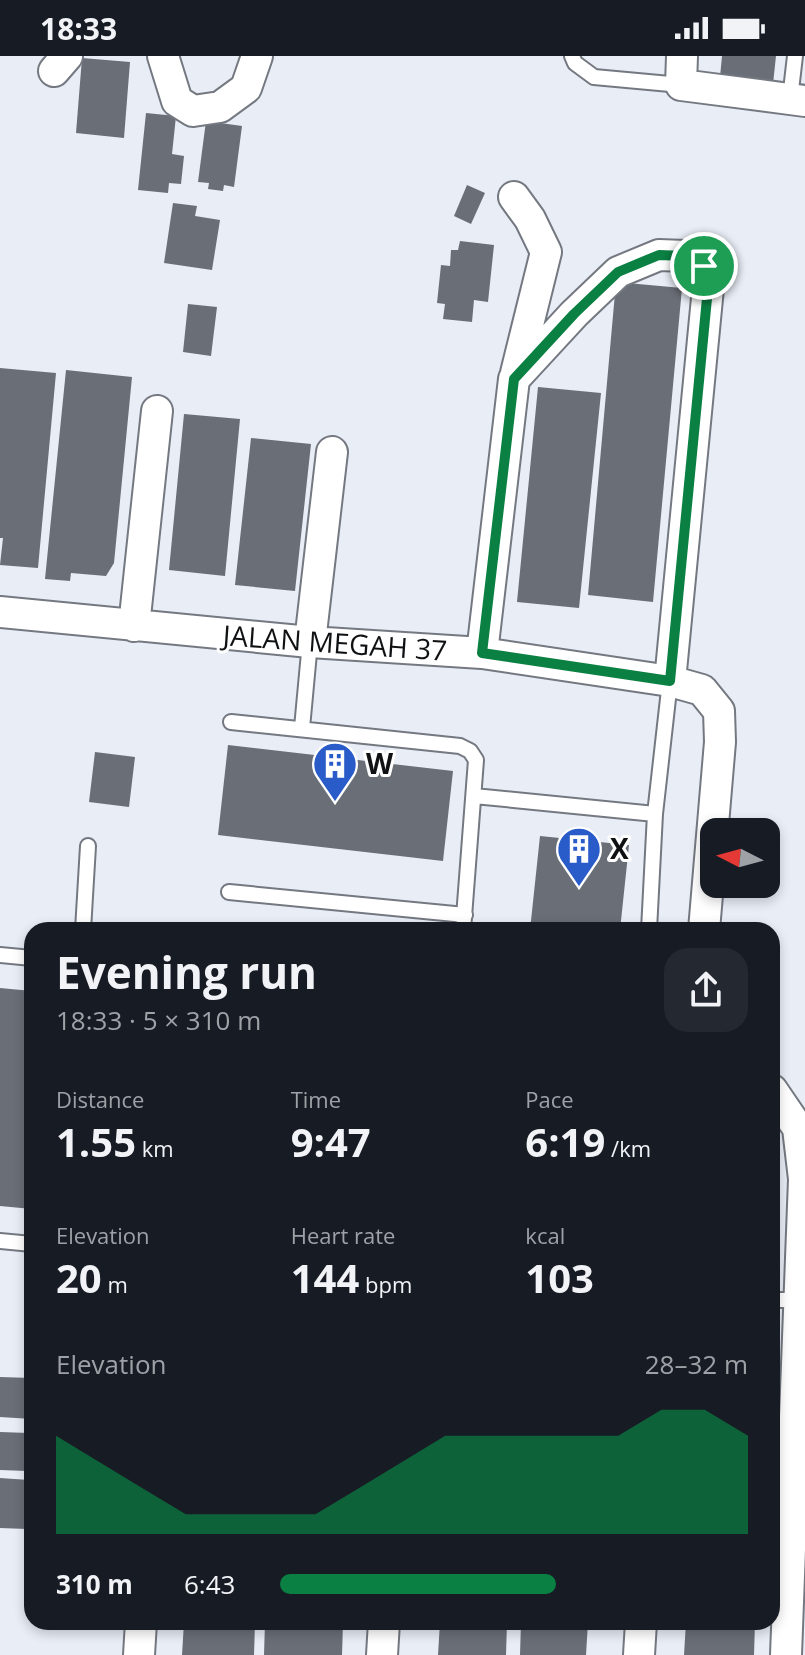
<!DOCTYPE html>
<meta charset="utf-8">
<style>
body{margin:0;font-family:"Open Sans",sans-serif;background:#242831;color:#f1f3f6;height:100vh;display:flex;flex-direction:column;font-size:30px;white-space:nowrap}
*{box-sizing:border-box;margin:0}
p{font-size:26px;color:#9ea1a6}
.icon{flex:none;width:44px;height:44px;fill:none;stroke:currentColor;stroke-width:2;stroke-linecap:round;stroke-linejoin:round}
.map{position:relative;flex:1;overflow:hidden}
.panel{position:absolute;left:24px;top:866px;width:756px;height:708px;display:flex;flex-direction:column;background:#171b24;border-radius:24px;box-shadow:0 4px 12px #0003}
.panel>*{flex:none}
.needle{width:52px;rotate:276deg}
.buttons{position:absolute;left:700px;top:762px;display:grid;gap:16px}
.buttons a{display:grid;place-items:center;width:80px;height:80px;border-radius:16px;background:#171b24;box-shadow:0 4px 12px #0003;font-size:40px}
.pin{position:absolute;display:grid;place-items:center;width:68px;height:68px;color:#fff;margin:-34px;border:4px solid #fff;border-radius:50%;box-shadow:0 2px 8px #0007}
.round{display:grid;place-items:center;flex:none;width:84px;height:84px;border-radius:24px;background:#242831}
.overview{display:flex;align-items:center;justify-content:space-between;height:136px;padding:0 32px}
h1{font-size:44px;font-weight:700;line-height:60px}
.metrics{display:grid;grid-template-columns:repeat(3,1fr);gap:12px;height:136px;padding:8px 32px}
.metrics div{display:grid;align-content:center}
.metrics b{font-size:40px;font-weight:700}
.metrics small{font-size:22px;font-weight:400}
.metrics p{font-size:22px}
.chart{height:224px;padding:16px 32px}
.chart p{display:flex;justify-content:space-between}
.chart svg{width:100%;height:144px;margin-top:8px;fill:#0b8043;opacity:.7}
ul{padding:0 32px;list-style:none;font-size:26px}
li{display:grid;grid-template-columns:128px 96px 1fr;align-items:center;height:60px}
li i{height:20px;border-radius:10px;background:#0b8043}
.status{display:flex;justify-content:space-between;align-items:center;height:56px;padding:0 40px;background:#171b24;direction:ltr}
.status svg{height:22px;fill:currentColor}
.map>svg:first-child{display:block}
</style>
<div class="status"><b>18:33</b><svg viewBox="0 0 49 12"><path d="M0 12V9h3v3zM5 12V6h3v6zM10 12V3h3v9zM15 12V0h3v12zM26 1h20v11H26zM47 4h2v5h-2z"/></svg></div>
<div class="map">
<svg width="805" height="1599" viewBox="0 0 805 1599">
<rect width="100%" height="100%" fill="#e8edf6"/>
<!-- building -->
<path fill="#6a6e76" d="M722 0H776L773 28 720 21Z
M82 2 130 6 124 82 76 77Z
M146 57 176 60 172 98 184 100 181 128 169 127 168 137 138 134Z
M206 65 242 70 234 131 224 129 223 135 208 133 209 127 198 126Z
M467 129 485 137 471 168 454 160Z
M173 147 197 150 195 160 220 164 212 214 164 207Z
M460 185 494 189 488 246 474 244 472 266 443 263 445 248 437 247 441 209 450 210 451 194H458Z
M616 226 682 232 653 546 588 539Z
M188 248 217 251 211 300 183 296Z
M0 312 56 317 38 512 0 509 3 482H0Z
M66 314 132 321 114 507 106 520 71 517 70 525 45 523Z
M538 331 601 337 579 552 517 546Z
M184 358 240 363 225 520 169 514Z
M251 382 311 388 295 535 235 529Z
M228 689 453 715 443 805 218 779Z
M95 696 135 701 129 751 89 746Z
M540 780 629 789 620 874H530Z
M0 932 32 935V1153L0 1150Z
M0 1321 32 1322V1363L0 1361Z
M0 1376 29 1377 27 1415 0 1414Z
M0 1422 29 1424 27 1473 0 1472Z
M184 1566H255L254 1599H182Z
M265 1566H343L342 1599H264Z
M440 1566H507L506 1599H438Z
M521 1566H588L586 1599H520Z
M686 1566H755L754 1599H684Z"/>
<g fill="none" stroke-linecap="round" stroke-linejoin="round">
<!-- service casing -->
<g stroke="#747880" stroke-width="18">
<path id="service" d="M572 0 575 7 594 21 681 29
M790 43 795 0
M231 666 460 690 470 695 476 704 463 874
M302 672 310 586
M474 740 655 758
M229 836 465 859
M83 874 88 790
M649 874 655 758 670 625
M0 899 32 902
M0 1185 32 1188
M772 1244H799"/>
</g>
<!-- minor casing -->
<g stroke="#747880" stroke-width="34">
<path id="minor" d="M163 0 177 45 193 55 220 51 246 32 257 0
M682 0 681 29 805 45
M54 15 67 0
M514 141 530 163 546 196 516 317
M0 556 310 586 482 597 670 625 702 634 719 655 720 686 704 874
M134 570 157 355
M310 586 332 396
M482 597 514 323 574 258 618 216 659 199 685 200 704 210 708 232 670 625
M772 1034 798 1072 804 1123 786 1599
M139 1599 141 1566
M382 1599 384 1566
M639 1599 641 1566"/>
</g>
<!-- service -->
<use href="#service" stroke="#fff" stroke-width="14"/>
<!-- minor -->
<use href="#minor" stroke="#fff" stroke-width="30"/>
</g>
<g fill="none" stroke-linecap="round" stroke-linejoin="round">
<!-- route casing -->
<g stroke="#fff" stroke-width="16">
<path id="route" d="M659 199 685 200 704 210 708 232 670 625 482 597 514 323 574 258 618 216Z"/>
</g>
<!-- route -->
<use href="#route" stroke="#0b8043" stroke-width="10"/>
</g>
<!-- icons -->
<defs>
<g id="building-pin" transform="scale(2.3)"><path d="M0 17L-7.5 6A9.5 9.5 0 1 1 7.5 6Z" fill="#295bc9" stroke="#fff"/><path d="M-4-6H4V6H1V3H-1V6H-4ZM-2.5-4.3h1.7v1.8h-1.7ZM.8-4.3h1.7v1.8H.8ZM-2.5-1h1.7V.8h-1.7ZM.8-1h1.7V.8H.8Z" fill="#fff"/></g>
</defs>
<g fill-rule="evenodd">
<use href="#building-pin" x="335" y="708"/>
<use href="#building-pin" x="579" y="793"/>
</g>
<g text-anchor="middle" stroke-width="6" stroke-linejoin="round" paint-order="stroke">
<!-- street labels -->
<g font-size="28" fill="#0f1113" stroke="#fff">
<text transform="translate(335 587) rotate(4)" y="10">JALAN MEGAH 37</text>
</g>
<!-- poi labels -->
<g font-size="28" font-weight="bold" fill="#0f1113" stroke="#fff" text-anchor="start">
<text x="366" y="718">W</text>
<text x="610" y="803">X</text>
</g>
</g>
</svg>
<div class="buttons">
<a><svg class="needle" viewBox="-14 -14 28 28"><path d="M0-13l5 13h-10z" fill="#e53935"/><path d="M0 13l5-13h-10z" fill="#9ea1a6"/></svg></a>
</div>
<div class="pin" style="left:704px;top:210px;background:#1e9e55"><svg class="icon" aria-label="arrive" viewBox="0 0 24 24"><path d="M6 21V4h12l-3 4 3 4H6"/></svg></div>
<section class="panel">
<div class="overview"><div><h1>Evening run</h1><p>18:33 · 5 × 310 m</p></div><a class="round"><svg class="icon" aria-label="share" viewBox="0 0 24 24"><path d="M12 15V3M7 8l5-5 5 5M5 13v7h14v-7"/></svg></a></div>
<div class="metrics">
<div><p>Distance</p><b>1.55<small> km</small></b></div>
<div><p>Time</p><b>9:47</b></div>
<div><p>Pace</p><b>6:19<small> /km</small></b></div>
</div>
<div class="metrics">
<div><p>Elevation</p><b>20<small> m</small></b></div>
<div><p>Heart rate</p><b>144<small> bpm</small></b></div>
<div><p>kcal</p><b>103</b></div>
</div>
<div class="chart"><p><span>Elevation</span>28–32 m</p>
<svg viewBox="0 0 160 44" preserveAspectRatio="none"><path d="M0 44V14L10 22L20 30L30 38L40 38L50 38L60 38L70 30L80 22L90 14L100 14L110 14L120 14L130 14L140 6L150 6L160 14V44z"/></svg>
</div>
<ul>
<li><b>310 m</b>6:43<i style="width:59%"></i></li>
</ul>
</section>
</div>
